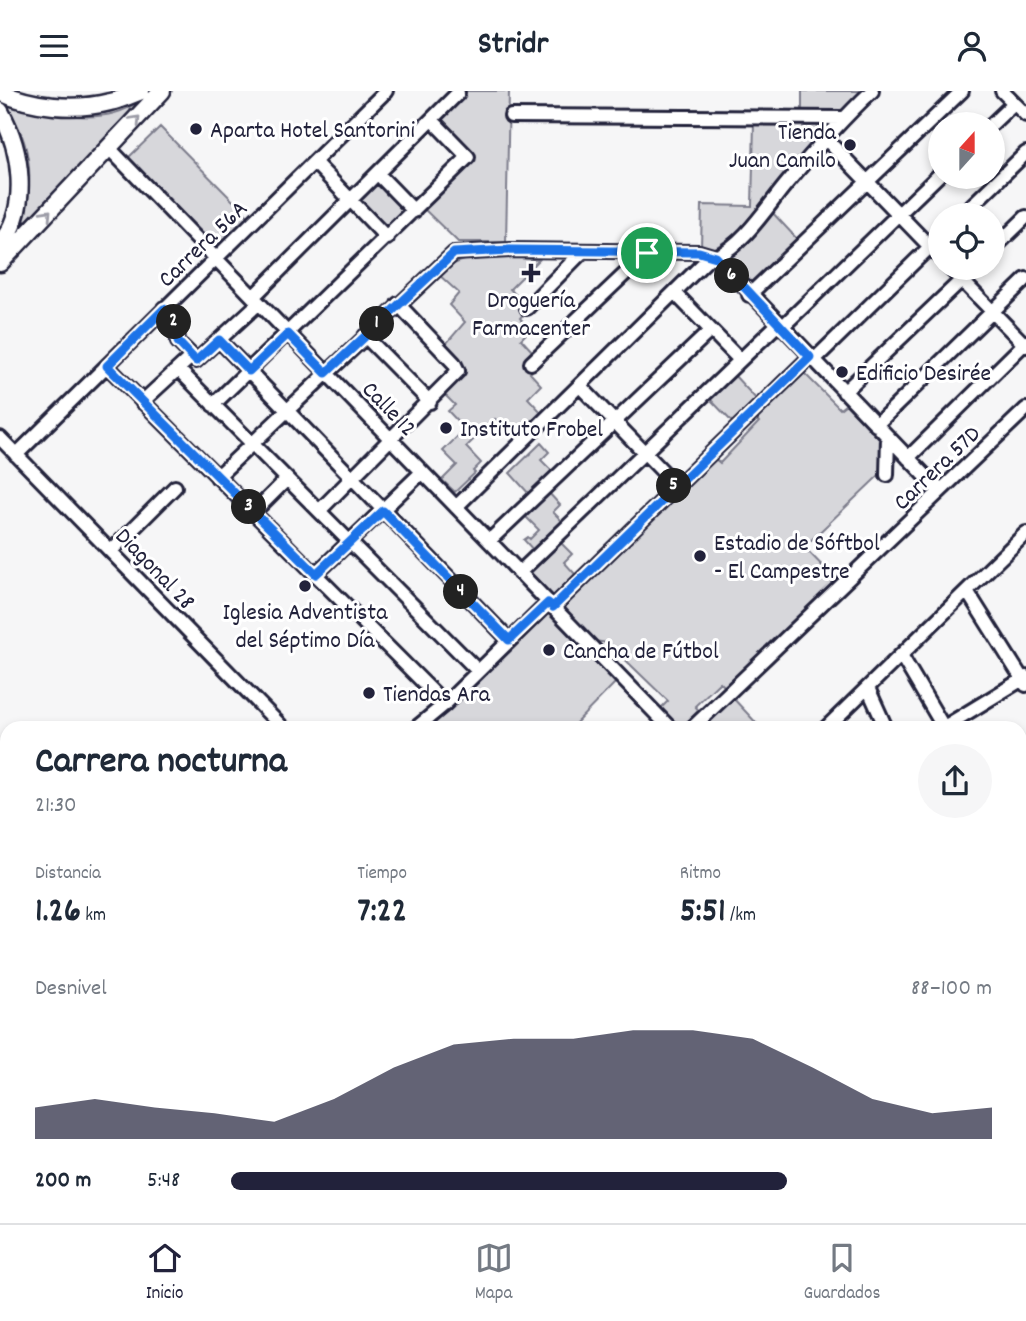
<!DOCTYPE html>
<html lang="es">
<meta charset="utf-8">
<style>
body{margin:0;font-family:Dekko,sans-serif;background:#f6f6f7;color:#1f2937;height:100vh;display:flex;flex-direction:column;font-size:26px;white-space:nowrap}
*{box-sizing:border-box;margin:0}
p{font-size:23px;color:#747a83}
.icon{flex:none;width:38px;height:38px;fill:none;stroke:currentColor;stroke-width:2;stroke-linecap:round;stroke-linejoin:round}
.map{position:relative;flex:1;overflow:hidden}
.panel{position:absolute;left:0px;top:630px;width:1027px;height:502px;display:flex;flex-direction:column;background:#fff;border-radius:21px 21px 0 0;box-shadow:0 4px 10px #0003}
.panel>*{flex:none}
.needle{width:46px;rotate:21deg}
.buttons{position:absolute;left:928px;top:21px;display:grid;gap:14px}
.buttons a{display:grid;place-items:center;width:77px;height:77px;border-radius:50%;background:#fff;box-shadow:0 4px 10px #0003;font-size:35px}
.pin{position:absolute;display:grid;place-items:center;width:60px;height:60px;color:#fff;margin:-30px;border:4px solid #fff;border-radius:50%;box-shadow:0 2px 7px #0007}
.km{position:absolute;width:35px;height:35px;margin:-18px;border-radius:50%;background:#222;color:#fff;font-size:19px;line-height:35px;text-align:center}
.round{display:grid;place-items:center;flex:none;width:74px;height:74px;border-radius:37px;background:#f6f6f7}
.summary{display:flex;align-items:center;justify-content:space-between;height:119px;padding:0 35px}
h1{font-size:38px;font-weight:700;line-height:52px}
.figures{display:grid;grid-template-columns:repeat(3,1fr);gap:10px;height:119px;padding:7px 35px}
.figures div{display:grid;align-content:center}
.figures b{font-size:35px;font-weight:700}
.figures small{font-size:19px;font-weight:400}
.figures p{font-size:19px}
.chart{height:196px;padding:14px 35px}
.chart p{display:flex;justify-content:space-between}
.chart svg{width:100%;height:126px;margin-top:7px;fill:#22223b;opacity:.7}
ul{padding:0 35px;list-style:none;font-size:23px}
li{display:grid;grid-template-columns:112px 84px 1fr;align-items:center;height:52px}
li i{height:18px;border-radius:9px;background:#22223b}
header{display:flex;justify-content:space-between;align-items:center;height:91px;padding:0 35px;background:#fff;font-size:32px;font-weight:700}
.menu{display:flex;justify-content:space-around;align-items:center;height:98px;border-top:2px solid #e0e1e3;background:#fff;font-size:19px;color:#747a83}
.menu a{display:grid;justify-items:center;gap:4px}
.menu .selected{color:#22223b}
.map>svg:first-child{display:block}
</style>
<header><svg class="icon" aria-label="menu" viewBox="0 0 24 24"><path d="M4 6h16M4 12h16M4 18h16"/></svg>Stridr<svg class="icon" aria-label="person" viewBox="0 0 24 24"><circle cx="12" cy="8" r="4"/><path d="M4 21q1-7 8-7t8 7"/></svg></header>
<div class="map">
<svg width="1026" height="1132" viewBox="0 0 1026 1132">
<rect width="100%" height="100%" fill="#f6f6f7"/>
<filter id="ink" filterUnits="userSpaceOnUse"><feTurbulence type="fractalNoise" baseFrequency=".0143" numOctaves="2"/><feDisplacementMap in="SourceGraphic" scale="14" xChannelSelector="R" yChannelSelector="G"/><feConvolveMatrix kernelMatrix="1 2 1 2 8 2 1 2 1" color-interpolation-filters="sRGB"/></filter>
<g filter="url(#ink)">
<!-- green -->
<path fill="#d7d7db" stroke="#7c7c8b" stroke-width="2" d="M463 0H509L506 151H458L422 116 471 66 436 30Z
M802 0H862L842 21H802Z
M0 8C41 20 99 39 138 11L141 13 21 135 20 134C37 90 31 44 0 8Z
M754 32 827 34 737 142 715 157H701L702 114 752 115Z
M160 36 248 125 216 156 128 67Z
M381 83 417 118 390 145 355 110Z
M771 120 798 149 750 196 727 169 741 157Z
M503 165 539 169 510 198 529 217 520 227 530 239 521 248 542 271 530 282 541 294 528 307 543 323 521 345 515 340 511 343 495 328 466 356 481 372 473 380 475 382 455 401 442 389 457 374 443 360 465 338 448 320 455 314 443 302 460 283 444 255 465 231 449 214 459 202 438 183C457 166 478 167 503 165Z
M800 278 840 318 846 313 897 367 804 456 837 490 726 597 720 591 695 615 701 622 688 634 678 635 660 618 668 610 608 552 594 550 559 514 713 366 720 372 759 331 753 325Z
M734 284 758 310 734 333 710 308Z
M541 352 549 361 541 369 553 381 530 404 510 382Z
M548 401 560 414 553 421 565 433 535 461 524 449 528 446 530 448 539 439 524 424Z
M559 450 572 463 564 471 575 483 553 505 528 479Z
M545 522 551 523 559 530 617 590 571 637H439L434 633Z
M732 606 761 637H700Z
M0 735 7 739V904L0 901Z"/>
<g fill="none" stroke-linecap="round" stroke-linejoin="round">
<!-- stream -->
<path stroke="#767685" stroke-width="2.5" d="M0 746 7 750"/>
<!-- minor casing -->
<g stroke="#22223b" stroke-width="18">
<path id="minor" d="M1002 0 1026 24
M511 25 843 27
M992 33 1014 12
M825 47 940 166
M109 57 670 637
M315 72 387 147
M378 83 414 120
M962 124 1026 62
M992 159 1026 126
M716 166C745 152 766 117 787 92 814 60 841 29 872 0
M950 177 1026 255
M675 202 740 269
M749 204 962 0
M253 206 458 2
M164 217 177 236 178 251 192 265
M527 217 583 160
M781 237 940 83
M365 245 430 311
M219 249 509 549
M813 270 940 146
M531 272 647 162
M107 275 445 613
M178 278 478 580
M580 295 676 394
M844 301 974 177
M142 311 192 265 196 270 259 212
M213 314 468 66 432 29
M876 334 1026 188
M0 347 283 637
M16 364 386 0
M908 367 1026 251
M887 384 888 346
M217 386 454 162 510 159 699 161 716 166 940 400
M456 416 711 165
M319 420 458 280 454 272 398 213
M254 421 287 388
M489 450 711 239
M111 460 175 396
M519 482 778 233
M316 483 422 381
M967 500 1026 594
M553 516 810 266
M901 564 944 637
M868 597 886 637
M944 636 1026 586
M416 637 445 613 548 512
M692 637 1026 318
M826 637 1026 442
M1020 737 1026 734
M1020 777 1026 789
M1020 865 1026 862
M1020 895 1026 909
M0 913 7 916
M0 1015 7 1018
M1020 1046 1026 1040
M0 1049 7 1036
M0 1118 7 1121
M16 1125 30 1132
M220 1125 232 1132
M406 1125 413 1132
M488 1125 495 1132
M635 1125 636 1132
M1015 1125 1024 1132
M82 1132 86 1125
M181 1132 185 1125
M296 1132 300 1125
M445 1132 450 1125
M513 1132 520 1125
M662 1132 674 1125
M769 1132 779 1125
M937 1132 943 1125"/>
</g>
<!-- major casing -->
<g stroke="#22223b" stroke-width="21">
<path id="major" d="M0 1C32 16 75 20 110 11 120 9 131 4 141 0
M0 20C21 58 31 117 0 153
M0 172 162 0"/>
</g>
<!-- minor -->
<use href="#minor" stroke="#fff" stroke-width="12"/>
<!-- major -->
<use href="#major" stroke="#fff" stroke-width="16"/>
</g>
<!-- one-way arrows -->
<defs><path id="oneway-chevron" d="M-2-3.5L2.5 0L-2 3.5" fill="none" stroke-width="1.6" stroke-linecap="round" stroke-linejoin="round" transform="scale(1.75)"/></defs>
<g stroke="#9c9ca7">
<use href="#oneway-chevron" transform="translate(136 29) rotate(-47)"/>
<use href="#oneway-chevron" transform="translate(47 123) rotate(-47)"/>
</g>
</g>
<g fill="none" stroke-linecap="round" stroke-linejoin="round" filter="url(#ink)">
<!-- route casing -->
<g stroke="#fff" stroke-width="14">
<path id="route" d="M510 159 699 161 716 166 810 266 553 516 548 512 509 549 383 420 316 483 107 275 164 218 177 236 178 251 196 270 219 249 249 280 288 243 326 282 454 162Z"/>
</g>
<!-- route -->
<use href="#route" stroke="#1a73e8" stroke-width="9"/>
</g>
<!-- markers -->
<g fill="#22223b" stroke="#fff" stroke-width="2.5">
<circle cx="196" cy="38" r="7"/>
<circle cx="850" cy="54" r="7"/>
<path d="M527.5 171.5h7v7h7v7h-7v7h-7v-7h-7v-7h7z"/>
<circle cx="842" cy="281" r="7"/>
<circle cx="446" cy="337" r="7"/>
<circle cx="700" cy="465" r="7"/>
<circle cx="305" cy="495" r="7"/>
<circle cx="549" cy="559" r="7"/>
<circle cx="369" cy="602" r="7"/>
</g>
<g text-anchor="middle" stroke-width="6" stroke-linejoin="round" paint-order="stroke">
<!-- poi labels -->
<g font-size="24" fill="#22223b" stroke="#fff" text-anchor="start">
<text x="210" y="46">Aparta Hotel Santorini</text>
<text x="836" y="48" text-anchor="end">Tienda<tspan x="836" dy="28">Juan Camilo</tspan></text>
<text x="531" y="216" text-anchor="middle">Droguería<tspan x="531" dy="28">Farmacenter</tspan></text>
<text x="856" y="289">Edificio Desirée</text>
<text x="460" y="345">Instituto Frobel</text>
<text x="714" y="459">Estadio de Sóftbol<tspan x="714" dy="28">- El Campestre</tspan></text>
<text x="305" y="528" text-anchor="middle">Iglesia Adventista<tspan x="305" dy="28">del Séptimo Día</tspan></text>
<text x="563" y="567">Cancha de Fútbol</text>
<text x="383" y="610">Tiendas Ara</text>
</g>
<!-- street labels -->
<g font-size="24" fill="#22223b" stroke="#fff">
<text transform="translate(202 152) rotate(-44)" y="8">Carrera 56A</text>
<text transform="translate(390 317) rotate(46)" y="8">Calle 12</text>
<text transform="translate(936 376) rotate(-44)" y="8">Carrera 57D</text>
<text transform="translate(156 477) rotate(46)" y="8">Diagonal 28</text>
</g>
</g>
</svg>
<div class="buttons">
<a><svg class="needle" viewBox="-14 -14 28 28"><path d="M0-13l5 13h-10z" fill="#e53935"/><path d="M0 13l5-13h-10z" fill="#747a83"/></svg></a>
<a><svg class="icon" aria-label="locate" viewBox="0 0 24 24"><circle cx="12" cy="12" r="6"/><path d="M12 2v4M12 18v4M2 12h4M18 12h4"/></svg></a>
</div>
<div class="pin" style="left:647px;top:162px;background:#1e9e55"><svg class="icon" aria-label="arrive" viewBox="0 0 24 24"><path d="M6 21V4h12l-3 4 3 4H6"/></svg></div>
<b class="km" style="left:377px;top:233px">1</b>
<b class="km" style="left:174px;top:231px">2</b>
<b class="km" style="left:249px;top:416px">3</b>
<b class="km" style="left:461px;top:501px">4</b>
<b class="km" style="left:674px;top:395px">5</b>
<b class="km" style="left:732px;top:185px">6</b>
<section class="panel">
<div class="summary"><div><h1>Carrera nocturna</h1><p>21:30</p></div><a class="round"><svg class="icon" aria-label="share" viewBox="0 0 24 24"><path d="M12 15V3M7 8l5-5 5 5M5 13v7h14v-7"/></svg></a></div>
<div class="figures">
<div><p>Distancia</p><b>1.26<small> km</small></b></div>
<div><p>Tiempo</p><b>7:22</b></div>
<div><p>Ritmo</p><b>5:51<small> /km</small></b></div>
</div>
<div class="chart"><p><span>Desnivel</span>88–100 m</p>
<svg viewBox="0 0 160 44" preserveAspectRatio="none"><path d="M0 44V33L10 30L20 33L30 35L40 38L50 30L60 19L70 11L80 9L90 9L100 6L110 6L120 9L130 19L140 30L150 35L160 33V44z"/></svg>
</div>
<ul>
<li><b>200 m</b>5:48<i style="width:73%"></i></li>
</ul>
</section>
</div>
<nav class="menu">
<a class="selected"><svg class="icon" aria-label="home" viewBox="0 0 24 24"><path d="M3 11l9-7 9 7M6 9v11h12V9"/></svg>Inicio</a>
<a><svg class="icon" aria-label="map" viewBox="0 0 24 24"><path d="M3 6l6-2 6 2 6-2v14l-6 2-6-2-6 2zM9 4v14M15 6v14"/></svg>Mapa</a>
<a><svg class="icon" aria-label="saved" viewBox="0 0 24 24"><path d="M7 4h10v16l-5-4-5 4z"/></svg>Guardados</a>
</nav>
